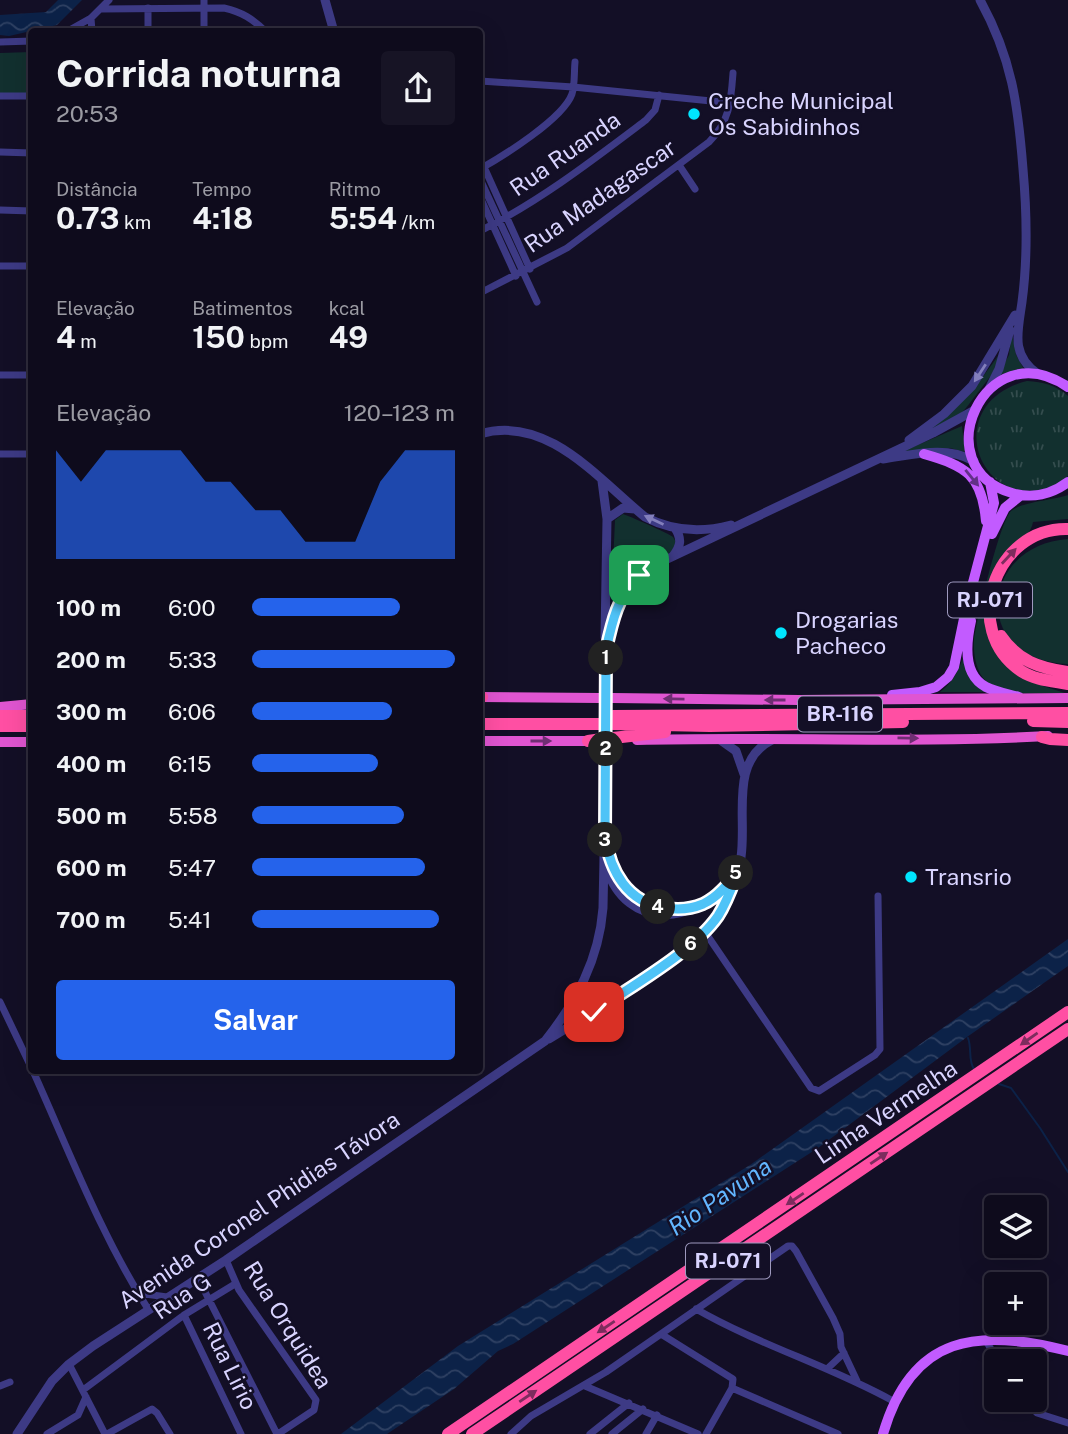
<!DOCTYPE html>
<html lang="pt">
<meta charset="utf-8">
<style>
body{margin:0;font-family:"Public Sans",sans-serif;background:#171425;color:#f1f3f6;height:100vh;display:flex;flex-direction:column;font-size:26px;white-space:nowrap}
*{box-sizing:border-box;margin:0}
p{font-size:23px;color:#9b9ba3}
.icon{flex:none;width:38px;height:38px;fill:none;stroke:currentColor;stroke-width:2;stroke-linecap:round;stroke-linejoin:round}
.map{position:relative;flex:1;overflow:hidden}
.panel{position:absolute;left:28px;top:28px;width:455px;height:1046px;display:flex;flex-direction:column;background:#0e0b1c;border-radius:7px;box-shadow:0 7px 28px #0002,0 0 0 2px #2e2b3b}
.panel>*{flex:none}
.controls{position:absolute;left:984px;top:1195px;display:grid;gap:14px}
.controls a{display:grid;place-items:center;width:63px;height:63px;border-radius:7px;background:#0e0b1c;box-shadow:0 7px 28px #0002,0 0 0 2px #2e2b3b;font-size:35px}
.pin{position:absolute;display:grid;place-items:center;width:60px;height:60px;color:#fff;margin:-30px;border-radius:14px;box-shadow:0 4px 10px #0006}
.km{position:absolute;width:35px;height:35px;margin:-18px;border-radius:50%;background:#222;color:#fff;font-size:19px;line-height:35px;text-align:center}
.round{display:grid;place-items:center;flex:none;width:74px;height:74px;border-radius:7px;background:#171425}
.head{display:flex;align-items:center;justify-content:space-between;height:119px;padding:0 28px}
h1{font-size:38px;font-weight:700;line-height:52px}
.figures{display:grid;grid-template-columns:repeat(3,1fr);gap:10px;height:119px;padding:7px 28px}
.figures div{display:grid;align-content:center}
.figures b{font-size:30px;font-weight:700}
.figures small{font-size:19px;font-weight:400}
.figures p{font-size:19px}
.chart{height:196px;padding:14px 28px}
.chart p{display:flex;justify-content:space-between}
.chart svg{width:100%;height:126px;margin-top:7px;fill:#2563eb;opacity:.7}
.primary-button{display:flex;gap:14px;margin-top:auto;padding:14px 28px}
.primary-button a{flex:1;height:80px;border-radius:7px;background:#2563eb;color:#fff;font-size:28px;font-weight:700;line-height:80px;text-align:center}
ul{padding:0 28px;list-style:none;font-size:23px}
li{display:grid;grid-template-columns:112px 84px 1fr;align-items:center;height:52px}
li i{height:18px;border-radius:9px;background:#2563eb}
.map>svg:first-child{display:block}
</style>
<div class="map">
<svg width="1068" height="1434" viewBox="0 0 1068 1434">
<defs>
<pattern id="park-tufts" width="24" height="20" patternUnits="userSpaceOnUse" patternTransform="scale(1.75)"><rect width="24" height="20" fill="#12302f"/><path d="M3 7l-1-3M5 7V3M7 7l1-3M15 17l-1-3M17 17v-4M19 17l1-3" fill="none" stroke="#344d4e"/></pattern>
<pattern id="water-waves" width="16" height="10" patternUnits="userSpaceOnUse" patternTransform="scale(1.75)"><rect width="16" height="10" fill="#0c2248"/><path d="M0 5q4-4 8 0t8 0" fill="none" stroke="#2f4163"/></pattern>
</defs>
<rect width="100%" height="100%" fill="#130f26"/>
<!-- green -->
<path fill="#12302f" d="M31 52V94L0 95V53Z
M1012 333 1016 355 1025 371H1015L998 375 1009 355Z
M1000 353 993 373 966 408 957 418 931 429C959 406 980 382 1000 353Z
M962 426 965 452 950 448 899 453Z
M1068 495V519L1033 522C1030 540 1010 543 1002 558 992 575 993 590 993 610 993 621 989 638 994 648 1006 676 1038 685 1065 693 1041 692 1004 698 986 681 976 672 973 653 974 640 976 621 1000 521 1011 511 1021 502 1054 500 1068 495Z
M623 514C627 515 670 534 673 537 676 541 676 543 677 548L620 588H616L612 585 615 520Z
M1068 539V664C969 660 980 545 1068 539Z
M964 655 985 692H940C954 681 958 672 964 655Z"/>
<!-- park -->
<path fill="url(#park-tufts)" d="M1027 381C1043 382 1056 385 1068 396V476C1060 484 1050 488 1039 490 974 501 944 402 1027 381Z"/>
<!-- water -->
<path fill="url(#water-waves)" d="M58 0H82L57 25 9 36 0 35V15L46 12Z
M1068 939V966L967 1037 818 1148 513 1344 498 1351 454 1389 387 1434H341L458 1346 750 1165Z"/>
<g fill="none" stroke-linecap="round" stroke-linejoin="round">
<!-- stream -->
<path stroke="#0c2248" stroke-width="2" d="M968 1038C972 1048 968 1061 974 1069
M999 1084 1011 1088 1040 1128 1068 1172"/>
<!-- minor -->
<path stroke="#3d3a85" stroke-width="7" d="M204 0V32
M148 8V32
M101 9 224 8C242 12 253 19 266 32
M91 18 92 32
M66 32 91 18 109 0
M0 42 32 41
M480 81 573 87 731 103
M0 96H32
M0 152 32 153
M681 163 679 165 695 189
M484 167 530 269
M480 169C503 156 563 119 572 94 575 85 574 72 575 62
M480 179 537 302
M480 197 516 276
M0 210 32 211
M480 231C540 201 593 160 646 120L655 110 659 95
M0 266H32
M480 293 567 248 709 142C730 121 731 101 733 73
M0 375H32
M0 454H32
M705 932 811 1088 819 1091 875 1055 880 1049 878 896
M0 1002 32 1069
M33 1071C69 1151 101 1235 148 1309
M226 1260 239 1290 316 1400 314 1410 278 1434
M198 1278 277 1434
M138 1293 167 1297
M696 1309C759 1345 830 1366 893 1401
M184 1315 241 1434
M661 1334 733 1379 732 1388 706 1434
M986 1341 999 1362
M69 1364 105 1434
M827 1369 844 1353
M0 1386 10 1382
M585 1386 698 1434
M732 1388 838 1434
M83 1390 184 1315 235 1284
M1023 1400 1037 1413 1068 1423
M47 1434 78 1415 86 1397
M107 1434 152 1409 157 1413 170 1434
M511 1434 531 1416 606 1372 788 1246H792L796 1251 833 1318 840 1334 841 1347 857 1381
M590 1434 629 1403
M612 1434 643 1409
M646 1434 657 1415"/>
<!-- tertiary -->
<path stroke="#3d3a85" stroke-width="9" d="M325 0 334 32
M980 0C1012 58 1018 105 1023 169 1027 214 1028 257 1022 302 1018 331 1010 355 1038 374
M989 389 999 369 1010 330
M480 434C547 414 598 479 645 517 672 531 701 533 731 525
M909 440 944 414 972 386 1015 315
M883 459C913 455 945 445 974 461
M602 481 607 519 605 637
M607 519 623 508 635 509
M673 556C681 546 682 539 675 528
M606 689C605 635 609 591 661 562L933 433 973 411
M719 739 736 751 744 774
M607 851C617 888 642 908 680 909
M606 867C628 933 695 924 732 878
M549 1039C582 1019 613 999 644 977 674 956 708 936 726 902 733 889 739 872 741 857 747 817 729 761 772 740
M17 1434 52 1381 69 1364 93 1346 226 1260 545 1041C576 1002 599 960 603 908L606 756"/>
<!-- primary -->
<path stroke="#c25bff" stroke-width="10" d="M1068 387C984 330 924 468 1012 493 1032 499 1052 494 1068 482
M924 454C966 466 982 475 986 521
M992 534 1005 508 1021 495
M971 621C966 643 963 675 986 687 996 692 1008 694 1019 697
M892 695 920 692 936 687 948 677 954 667 966 609 994 503 990 482
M883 1434C912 1334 978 1328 1068 1351"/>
<!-- trunk -->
<path stroke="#e055d1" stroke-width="10" d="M480 697 600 698
M612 698 799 700 1068 698
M0 707 32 704
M637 740C774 736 911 744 1048 736
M480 741H596
M0 742H32"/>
<!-- motorway -->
<path stroke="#ff4fa3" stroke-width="12" d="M1068 529C994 527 960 630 1021 671 1035 680 1052 681 1068 684
M1001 636C1018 661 1039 668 1068 672
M480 698 482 697
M0 716H32
M613 716 1068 713
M1033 721 1068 722
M480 724H601
M613 724 710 726 903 722
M0 726H32
M1042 737 1050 739 1068 740
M613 738 665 732
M588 741 602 739
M448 1434 1068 1012
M472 1434 1068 1029"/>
<!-- tertiary-bridge -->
<path stroke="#3d3a85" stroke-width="9" d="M606 689V756"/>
</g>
<!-- one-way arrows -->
<defs><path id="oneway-solid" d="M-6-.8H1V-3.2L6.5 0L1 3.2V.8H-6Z" transform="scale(1.75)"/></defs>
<g fill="#837fbc">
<use href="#oneway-solid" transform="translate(980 373) rotate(123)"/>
<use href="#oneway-solid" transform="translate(654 520) rotate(-155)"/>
</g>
<use fill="#623188" href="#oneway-solid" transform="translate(972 478) rotate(51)"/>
<g fill="#7d2c5e">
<use href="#oneway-solid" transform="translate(1009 556) rotate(-47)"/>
<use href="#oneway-solid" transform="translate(1029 1039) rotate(145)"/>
<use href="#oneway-solid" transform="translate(879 1158) rotate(-34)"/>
<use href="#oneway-solid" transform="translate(795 1199) rotate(146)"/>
<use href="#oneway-solid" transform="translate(606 1327) rotate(146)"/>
<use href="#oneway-solid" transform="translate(528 1396) rotate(-34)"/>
</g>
<g fill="#6f2e73">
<use href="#oneway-solid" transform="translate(674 699) rotate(-179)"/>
<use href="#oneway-solid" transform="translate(775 700) rotate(-180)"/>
<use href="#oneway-solid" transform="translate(908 738) rotate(1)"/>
<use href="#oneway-solid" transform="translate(541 741)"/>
</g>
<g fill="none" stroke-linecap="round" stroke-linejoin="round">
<!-- route casing -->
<g stroke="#fff" stroke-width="14">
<path id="route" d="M594 1012C631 986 693 952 718 916 727 902 732 887 738 871 728 884 718 897 703 904 691 909 678 910 666 908 627 903 610 871 605 836L606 650C612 622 618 595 639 575"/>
</g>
<!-- route -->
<use href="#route" stroke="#4fc3f7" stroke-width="9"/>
</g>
<!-- markers -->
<g fill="#00e5ff" stroke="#130f26" stroke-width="2.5">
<circle cx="694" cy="114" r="7"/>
<circle cx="781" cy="633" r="7"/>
<circle cx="911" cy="877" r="7"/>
</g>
<g text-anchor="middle" stroke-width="5" stroke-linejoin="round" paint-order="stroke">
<!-- shield labels -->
<g fill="#130f26" stroke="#9e99be" stroke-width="2">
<rect x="948" y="582.5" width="84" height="35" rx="5"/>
<rect x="798" y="696.5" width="84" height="35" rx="5"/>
<rect x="686" y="1243.5" width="84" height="35" rx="5"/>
</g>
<g font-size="21" font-weight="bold" fill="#d9d4ff">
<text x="990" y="607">RJ-071</text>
<text x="840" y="721">BR-116</text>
<text x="728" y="1268">RJ-071</text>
</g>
<!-- poi labels -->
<g font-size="23" fill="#d9d4ff" stroke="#130f26" text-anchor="start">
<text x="708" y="109">Creche Municipal<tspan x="708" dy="26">Os Sabidinhos</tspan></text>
<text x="795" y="628">Drogarias<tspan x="795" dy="26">Pacheco</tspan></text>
<text x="925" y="885">Transrio</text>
</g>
<!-- street labels -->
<g font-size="23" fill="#d9d4ff" stroke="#130f26">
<text transform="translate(565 154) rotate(-35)" y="8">Rua Ruanda</text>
<text transform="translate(600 196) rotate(-35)" y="8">Rua Madagascar</text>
<text transform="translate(886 1112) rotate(-34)" y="8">Linha Vermelha</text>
<text transform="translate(259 1210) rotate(-34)" y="8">Avenida Coronel Phidias Távora</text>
<text transform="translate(182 1296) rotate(-34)" y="8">Rua G</text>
<text transform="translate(288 1325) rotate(58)" y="8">Rua Orquidea</text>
<text transform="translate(230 1366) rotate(64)" y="8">Rua Lirio</text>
</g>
<!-- water labels -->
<g font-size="24" font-style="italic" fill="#62b6ff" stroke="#130f26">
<text transform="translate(720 1197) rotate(-34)" y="8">Rio Pavuna</text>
</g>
</g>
</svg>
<div class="controls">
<a><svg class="icon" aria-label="layers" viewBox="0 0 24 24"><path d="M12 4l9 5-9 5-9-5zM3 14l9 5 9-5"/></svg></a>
<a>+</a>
<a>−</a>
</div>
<div class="pin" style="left:639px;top:575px;background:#1e9e55"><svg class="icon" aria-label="arrive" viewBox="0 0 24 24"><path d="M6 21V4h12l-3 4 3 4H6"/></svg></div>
<div class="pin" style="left:594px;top:1012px;background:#d93025"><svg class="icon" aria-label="check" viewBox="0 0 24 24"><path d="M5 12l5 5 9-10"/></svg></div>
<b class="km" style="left:606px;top:658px">1</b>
<b class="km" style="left:606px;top:749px">2</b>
<b class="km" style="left:605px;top:840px">3</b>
<b class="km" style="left:658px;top:907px">4</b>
<b class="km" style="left:736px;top:873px">5</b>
<b class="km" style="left:691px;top:944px">6</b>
<section class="panel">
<div class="head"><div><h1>Corrida noturna</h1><p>20:53</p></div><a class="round"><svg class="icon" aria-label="share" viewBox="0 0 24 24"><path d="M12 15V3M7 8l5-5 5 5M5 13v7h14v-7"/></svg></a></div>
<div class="figures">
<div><p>Distância</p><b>0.73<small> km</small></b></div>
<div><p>Tempo</p><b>4:18</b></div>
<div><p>Ritmo</p><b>5:54<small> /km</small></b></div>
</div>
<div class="figures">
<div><p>Elevação</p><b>4<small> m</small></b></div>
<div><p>Batimentos</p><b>150<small> bpm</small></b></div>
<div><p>kcal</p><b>49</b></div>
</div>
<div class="chart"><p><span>Elevação</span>120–123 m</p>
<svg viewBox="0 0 160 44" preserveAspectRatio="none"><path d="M0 44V6L10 17L20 6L30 6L40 6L50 6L60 17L70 17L80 27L90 27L100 38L110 38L120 38L130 17L140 6L150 6L160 6V44z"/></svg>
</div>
<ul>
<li><b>100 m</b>6:00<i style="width:73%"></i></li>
<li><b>200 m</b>5:33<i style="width:100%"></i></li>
<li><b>300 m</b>6:06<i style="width:69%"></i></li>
<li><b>400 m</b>6:15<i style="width:62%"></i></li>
<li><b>500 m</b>5:58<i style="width:75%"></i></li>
<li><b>600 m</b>5:47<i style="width:85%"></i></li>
<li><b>700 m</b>5:41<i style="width:92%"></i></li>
</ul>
<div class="primary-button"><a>Salvar</a></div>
</section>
</div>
